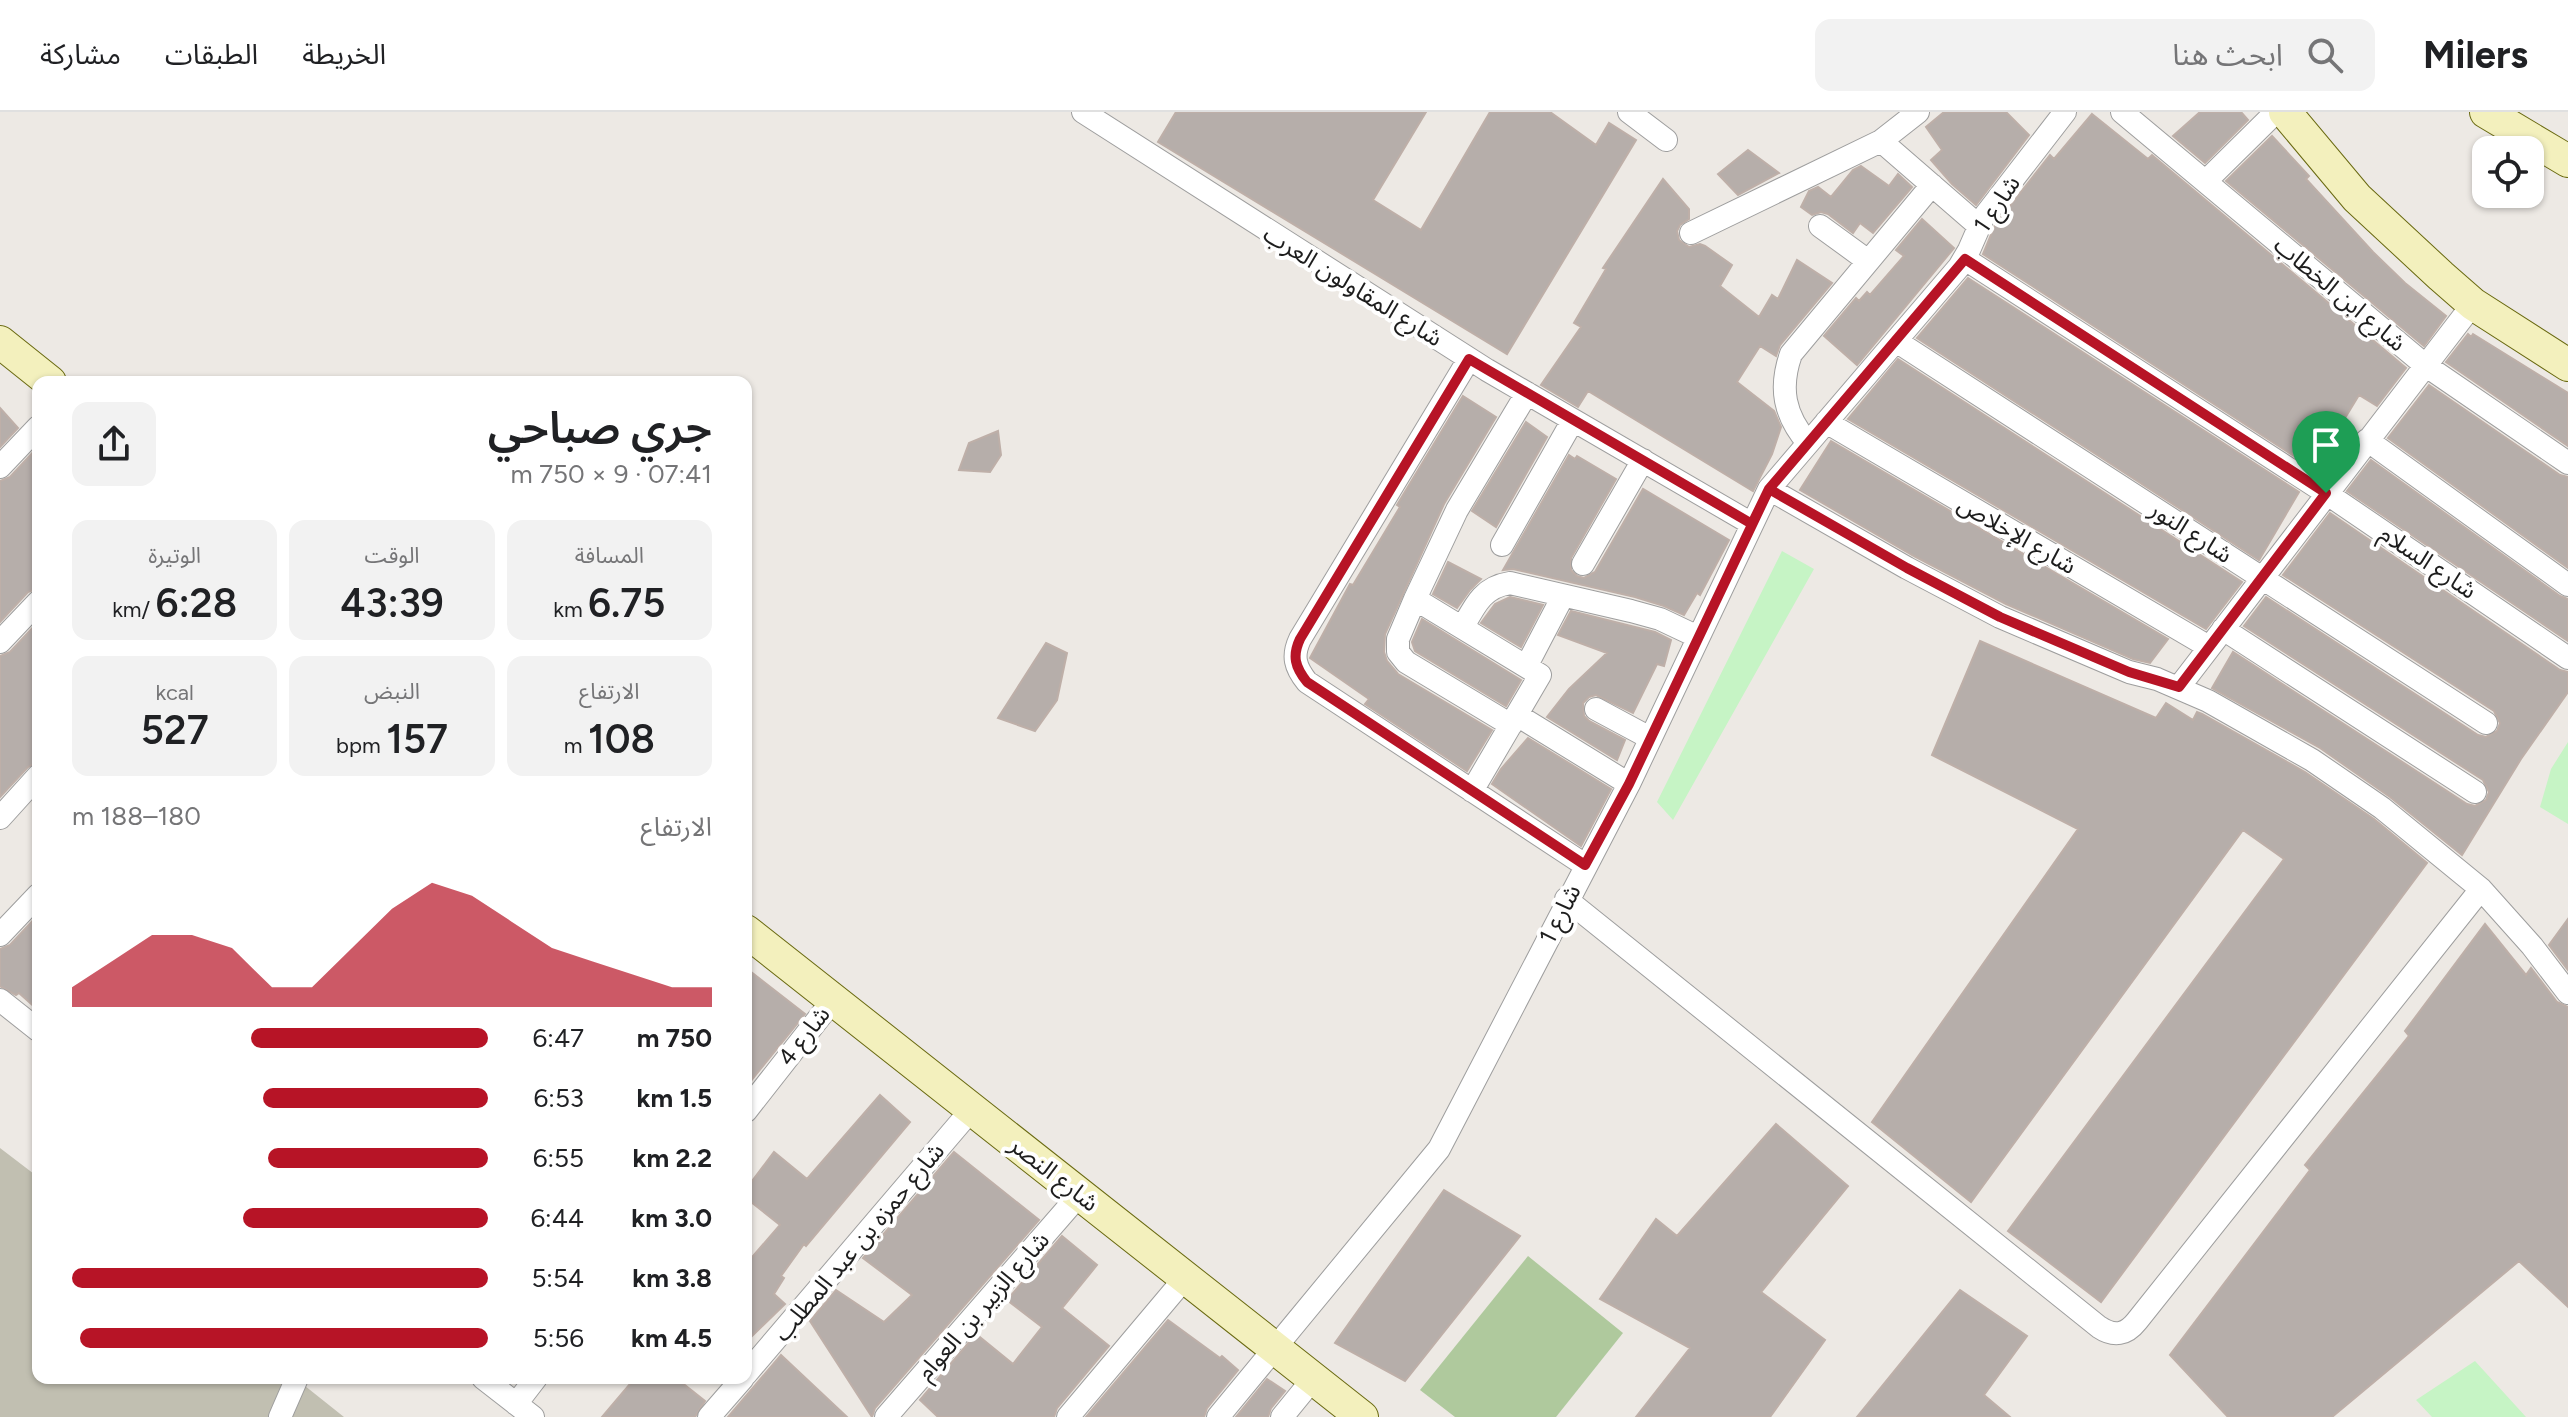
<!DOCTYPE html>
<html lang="ar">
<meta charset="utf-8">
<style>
body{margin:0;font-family:Figtree,"Noto Sans Arabic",sans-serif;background:#f2f2f2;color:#202124;direction:rtl;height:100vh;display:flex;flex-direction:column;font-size:30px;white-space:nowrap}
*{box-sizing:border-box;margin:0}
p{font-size:26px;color:#757577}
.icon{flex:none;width:44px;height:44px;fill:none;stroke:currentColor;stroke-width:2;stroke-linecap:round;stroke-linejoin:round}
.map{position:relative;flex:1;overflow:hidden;direction:ltr}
.sheet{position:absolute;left:32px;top:264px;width:720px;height:1008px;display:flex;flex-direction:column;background:#fff;border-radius:16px;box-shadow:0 2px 6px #0004;direction:rtl}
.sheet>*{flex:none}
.buttons{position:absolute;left:2472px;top:24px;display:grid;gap:16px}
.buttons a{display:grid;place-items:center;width:72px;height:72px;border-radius:16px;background:#fff;box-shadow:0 2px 6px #0004;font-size:40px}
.pin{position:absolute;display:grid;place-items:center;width:68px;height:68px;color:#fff;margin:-82px -34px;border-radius:50% 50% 50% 0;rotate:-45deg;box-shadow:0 0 8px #0007}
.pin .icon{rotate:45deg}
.round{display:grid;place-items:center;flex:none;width:84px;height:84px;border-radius:16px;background:#f2f2f2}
.summary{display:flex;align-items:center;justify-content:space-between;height:136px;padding:0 40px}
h1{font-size:44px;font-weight:600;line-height:60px}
.metrics{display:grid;grid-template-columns:repeat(3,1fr);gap:12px;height:136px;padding:8px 40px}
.metrics div{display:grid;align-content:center;border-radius:16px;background:#f2f2f2;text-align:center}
.metrics b{font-size:40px;font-weight:600}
.metrics small{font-size:22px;font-weight:400}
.metrics p{font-size:22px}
.chart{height:224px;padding:16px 40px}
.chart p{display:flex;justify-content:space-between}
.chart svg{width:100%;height:144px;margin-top:8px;fill:#b71426;opacity:.7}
ul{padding:0 40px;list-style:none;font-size:26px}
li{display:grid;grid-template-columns:128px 96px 1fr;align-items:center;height:60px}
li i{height:20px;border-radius:10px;background:#b71426}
header{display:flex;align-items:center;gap:48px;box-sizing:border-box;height:112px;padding:0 40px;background:#fff;border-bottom:2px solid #e0e0e0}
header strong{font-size:38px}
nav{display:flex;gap:44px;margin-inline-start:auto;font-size:28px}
.search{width:560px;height:72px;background:#f2f2f2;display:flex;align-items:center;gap:20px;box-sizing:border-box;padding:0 28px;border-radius:16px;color:#757577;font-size:30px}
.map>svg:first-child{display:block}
</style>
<header>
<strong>Milers</strong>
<div class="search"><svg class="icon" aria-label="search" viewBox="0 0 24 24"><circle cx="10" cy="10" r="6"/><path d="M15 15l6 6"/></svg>ابحث هنا</div>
<nav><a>الخريطة</a><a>الطبقات</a><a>مشاركة</a></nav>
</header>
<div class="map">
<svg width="2568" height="1305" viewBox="0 0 2568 1305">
<rect width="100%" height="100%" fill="#ede9e4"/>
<!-- construction -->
<path fill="#c1bfb1" d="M0 1036 38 1065V1266H295L344 1305H0Z"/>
<!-- forest -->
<path fill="#afc99d" d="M1528 1144 1623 1221 1556 1305H1455L1420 1278Z"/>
<!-- park -->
<path fill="#c6f4c5" d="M1782 439 1814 457 1673 708 1657 690Z
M2568 630V712L2540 695 2551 657Z
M2475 1249 2526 1305H2432L2416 1288Z"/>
<!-- building -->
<path fill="#b6aeaa" stroke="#beafa8" stroke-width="2" d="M1176 0H1426L1373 88 1421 118 1490 0H1550L1596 33 1609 11 1636 28 1507 242 1158 30Z
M1944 0H2006L2029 23 1976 93 1952 72 1931 48 1942 38 1926 15Z
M2200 0H2241L2248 8 2205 51 2173 24Z
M2092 2 2148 47 2152 43 2406 256 2377 294 2359 283 2314 357 1983 142 1995 113 2050 43 2054 47Z
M2272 24 2309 64 2306 67 2373 140 2405 171 2446 204 2424 234 2226 69Z
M1748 38 1779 61 1738 83 1718 62Z
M1861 54 1889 74 1898 62 1912 75 1873 121 1860 111 1853 121 1828 102 1821 100 1812 103 1801 95 1809 79 1818 75 1831 85 1853 58Z
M1663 67 1689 97V107L1680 113 1677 119 1679 128 1689 135 1700 132 1705 134 1732 153 1720 174 1759 205 1772 183 1778 187 1797 148 1832 171 1780 233 1776 244 1760 234 1737 270 1774 299 1781 315 1772 342 1753 379 1588 279 1578 295 1541 273 1581 215 1574 211 1606 157 1603 156Z
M1922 107 1954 136 1857 253 1824 224 1856 186 1859 189 1867 180 1870 183 1904 144 1896 138Z
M1968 166 2299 380 2259 448 1917 226Z
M2468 222 2471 225 2473 222 2568 281V334L2446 250Z
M1898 247 2242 470 2206 517 1848 307Z
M2429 273 2560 363 2568 365V456L2388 326Z
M1463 284 1496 305 1444 392 1385 522 1384 540 1387 549 1398 562 1492 618 1467 659 1365 592 1369 587 1310 546 1350 472 1353 473 1400 395 1397 393Z
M0 296 18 316 0 335Z
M1526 310 1547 325 1496 415 1472 399Z
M998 319 1001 343 990 360 959 358 969 331Z
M1831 329 2168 527 2150 551 2133 547 2006 492 1914 444 1800 378Z
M36 337 38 476 28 480 0 510V369L10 365Z
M1569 343 1575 347 1577 344 1616 367 1571 446V458L1577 464 1584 466 1595 460 1643 377 1729 428 1700 483 1697 481 1684 503 1664 494 1635 485 1513 457 1503 458Z
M2371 348 2560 484 2568 487V529L2347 379Z
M2330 401 2560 558 2568 560V580L2521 647 2462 743 2390 685 2320 636 2212 576 2233 540 2467 692 2475 694 2486 688 2489 680 2483 668 2244 514 2266 485 2478 623 2486 625 2497 619 2500 611 2494 599 2283 463Z
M1448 450 1481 467 1470 478 1457 496 1433 482Z
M1510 485 1543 493 1521 535 1481 511 1495 492Z
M1571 499 1655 520 1671 528 1664 554 1657 552 1633 601 1596 583 1589 585 1583 591 1584 604 1589 609 1625 628 1617 648 1547 605 1569 577 1607 541 1558 523Z
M1422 507 1521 568 1506 594 1415 539 1412 530Z
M38 510V650L28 655 0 685V544L10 540Z
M1980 529 2156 606 2166 591 2193 608 2197 600 2202 602 2305 660 2374 707 2427 751 2101 1190 2008 1119 2284 747 2243 718 1971 1090 1872 1010 2078 717 1932 643Z
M1046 531 1067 541 1057 588 1035 619 998 606Z
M1528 626 1611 677 1581 734 1492 672 1501 657Z
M38 803V898L19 881 16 883 0 874V837L10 833Z
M2568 807V858L2549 833Z
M2485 812 2526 863 2531 856 2557 890 2568 895V1195L2519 1149 2332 1305H2228L2170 1243 2310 1058 2305 1053 2409 924 2405 919Z
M746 856 805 902 746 975Z
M880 983 910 1010 806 1134 804 1132 781 1164 784 1166 774 1182 785 1192 746 1230V1152L780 1113 746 1086V1077L774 1040 807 1067Z
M1776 1012 1848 1074 1761 1180 1825 1228 1770 1305H1636L1690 1236 1600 1187 1656 1107 1677 1124Z
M954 1040 1039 1108 875 1296 872 1305 810 1209 836 1178 884 1210 912 1183 863 1146Z
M1444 1078 1520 1124 1405 1269 1335 1231Z
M1062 1124 1097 1153 1062 1196 1109 1234 1057 1296 1054 1305H938L920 1288 976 1222 1013 1252 1042 1215 1007 1188Z
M1960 1178 2027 1224 1984 1283 2010 1305H1857Z
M1168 1208 1220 1246 1222 1244 1238 1258 1207 1296 1204 1305H1086Z
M781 1243 847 1305H728Z
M635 1266H676L705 1289 695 1305H602Z
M1267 1267 1285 1279 1271 1296 1268 1305H1236Z"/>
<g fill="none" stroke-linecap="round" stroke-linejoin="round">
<!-- street casing -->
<g stroke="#9e9e9e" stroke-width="24">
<path id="street" d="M1083 0 1487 258 1752 412
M1629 0 1666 28
M2122 0 2425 253 2568 351
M1881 29 1979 114
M2206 69 2276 0
M1820 114 1868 149
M1691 121 1881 29 1918 0
M1965 147 2326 381 2568 546
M1896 229 2486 611
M1469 247 1300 527C1292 544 1295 555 1307 570L1585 753
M1826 310 2209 535
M2367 328 2568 473
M1808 331C1784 303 1779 276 1791 242L1932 73
M0 355 38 315
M1769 377 1907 456 2000 505 2129 560 2157 567 2208 589 2312 648 2382 696 2481 777 2532 834 2568 881
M1502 433 1573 308
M1583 452 1643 348
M1415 487 1540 563 1472 679
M1463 515C1475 493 1483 475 1510 471L1631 499 1660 507 1698 525
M2223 517 2475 680
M0 530 38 490
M1527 553 1563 484
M2179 575 2473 192
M1596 597 1650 626
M1517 603 1629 672
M1511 613 1406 550 1398 540V527L1415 487 1457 398 1527 281
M0 706 38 664
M1566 787 2099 1215C2114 1225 2126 1223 2137 1209L2481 777
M0 823 38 783
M0 888 38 918
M746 999 833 888
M746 1262 972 997
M483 1266 533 1305
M516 1292 536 1266
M280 1305 297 1266
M709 1305 743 1266
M886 1305 1080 1082
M1068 1305 1185 1166
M1218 1305 1439 1037 1629 672 1769 377 1959 155 1969 138 1983 106 2065 0
M1282 1305 1313 1267"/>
</g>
<!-- secondary casing -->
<g stroke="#696910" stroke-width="34">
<path id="secondary" d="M2285 0 2357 86 2441 164 2473 192 2568 253
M2486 0 2568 49
M0 230 50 270
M746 819 1362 1305"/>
</g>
<!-- street -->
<use href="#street" stroke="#fff" stroke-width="22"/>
<!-- secondary -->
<use href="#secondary" stroke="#f3f0bd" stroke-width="32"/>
</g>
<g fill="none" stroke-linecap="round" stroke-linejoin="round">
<!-- route casing -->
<g stroke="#fff" stroke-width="16">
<path id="route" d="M2326 381 2179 575 2129 560 2000 505 1907 456 1769 377 1752 412 1469 247 1300 527C1292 544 1295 555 1307 570L1585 753 1629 672 1769 377 1965 147 2326 381"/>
</g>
<!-- route -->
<use href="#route" stroke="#b71426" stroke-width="10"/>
</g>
<g text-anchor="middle" stroke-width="8" stroke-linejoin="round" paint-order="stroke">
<!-- street labels -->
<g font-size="24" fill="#1d1d1d" stroke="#fff">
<text transform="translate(1997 92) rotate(-56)" y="8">شارع 1</text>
<text transform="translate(1353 174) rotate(32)" y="8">شارع المقاولون العرب</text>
<text transform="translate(2340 182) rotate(40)" y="8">شارع ابن الخطاب</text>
<text transform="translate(2191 420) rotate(33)" y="8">شارع النور</text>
<text transform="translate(2017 423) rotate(30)" y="8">شارع الإخلاص</text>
<text transform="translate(2428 450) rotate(34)" y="8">شارع السلام</text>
<text transform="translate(1560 802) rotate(-63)" y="8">شارع 1</text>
<text transform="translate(804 924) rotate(-52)" y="8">شارع 4</text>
<text transform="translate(1054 1062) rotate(38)" y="8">شارع النصر</text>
<text transform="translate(859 1130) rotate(-50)" y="8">شارع حمزه بن عبد المطلب</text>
<text transform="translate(983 1194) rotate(-49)" y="8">شارع الزبير بن العوام</text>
</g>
</g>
</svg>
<div class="buttons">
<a><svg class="icon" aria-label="locate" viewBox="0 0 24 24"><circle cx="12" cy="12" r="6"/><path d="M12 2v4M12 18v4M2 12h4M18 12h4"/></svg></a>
</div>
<div class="pin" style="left:2326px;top:381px;background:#1e9e55"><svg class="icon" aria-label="arrive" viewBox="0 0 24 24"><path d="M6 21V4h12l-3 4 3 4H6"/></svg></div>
<section class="sheet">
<div class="summary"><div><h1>جري صباحي</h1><p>07:41 · 9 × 750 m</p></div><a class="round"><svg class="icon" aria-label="share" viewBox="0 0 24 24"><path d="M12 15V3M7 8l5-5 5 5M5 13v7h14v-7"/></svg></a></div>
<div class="metrics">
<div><p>المسافة</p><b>6.75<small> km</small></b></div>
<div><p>الوقت</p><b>43:39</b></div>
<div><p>الوتيرة</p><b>6:28<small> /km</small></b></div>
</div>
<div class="metrics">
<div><p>الارتفاع</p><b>108<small> m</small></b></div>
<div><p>النبض</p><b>157<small> bpm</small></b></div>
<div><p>kcal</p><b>527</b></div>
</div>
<div class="chart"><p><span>الارتفاع</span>180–188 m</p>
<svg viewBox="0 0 160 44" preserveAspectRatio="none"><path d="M0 44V38L10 30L20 22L30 22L40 26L50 38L60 38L70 26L80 14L90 6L100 10L110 18L120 26L130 30L140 34L150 38L160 38V44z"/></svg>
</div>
<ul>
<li><b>750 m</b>6:47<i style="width:57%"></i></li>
<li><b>1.5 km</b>6:53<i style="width:54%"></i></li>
<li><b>2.2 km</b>6:55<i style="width:53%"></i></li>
<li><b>3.0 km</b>6:44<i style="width:59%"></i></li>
<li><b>3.8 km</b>5:54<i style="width:100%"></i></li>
<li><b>4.5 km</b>5:56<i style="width:98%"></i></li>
</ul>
</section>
</div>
